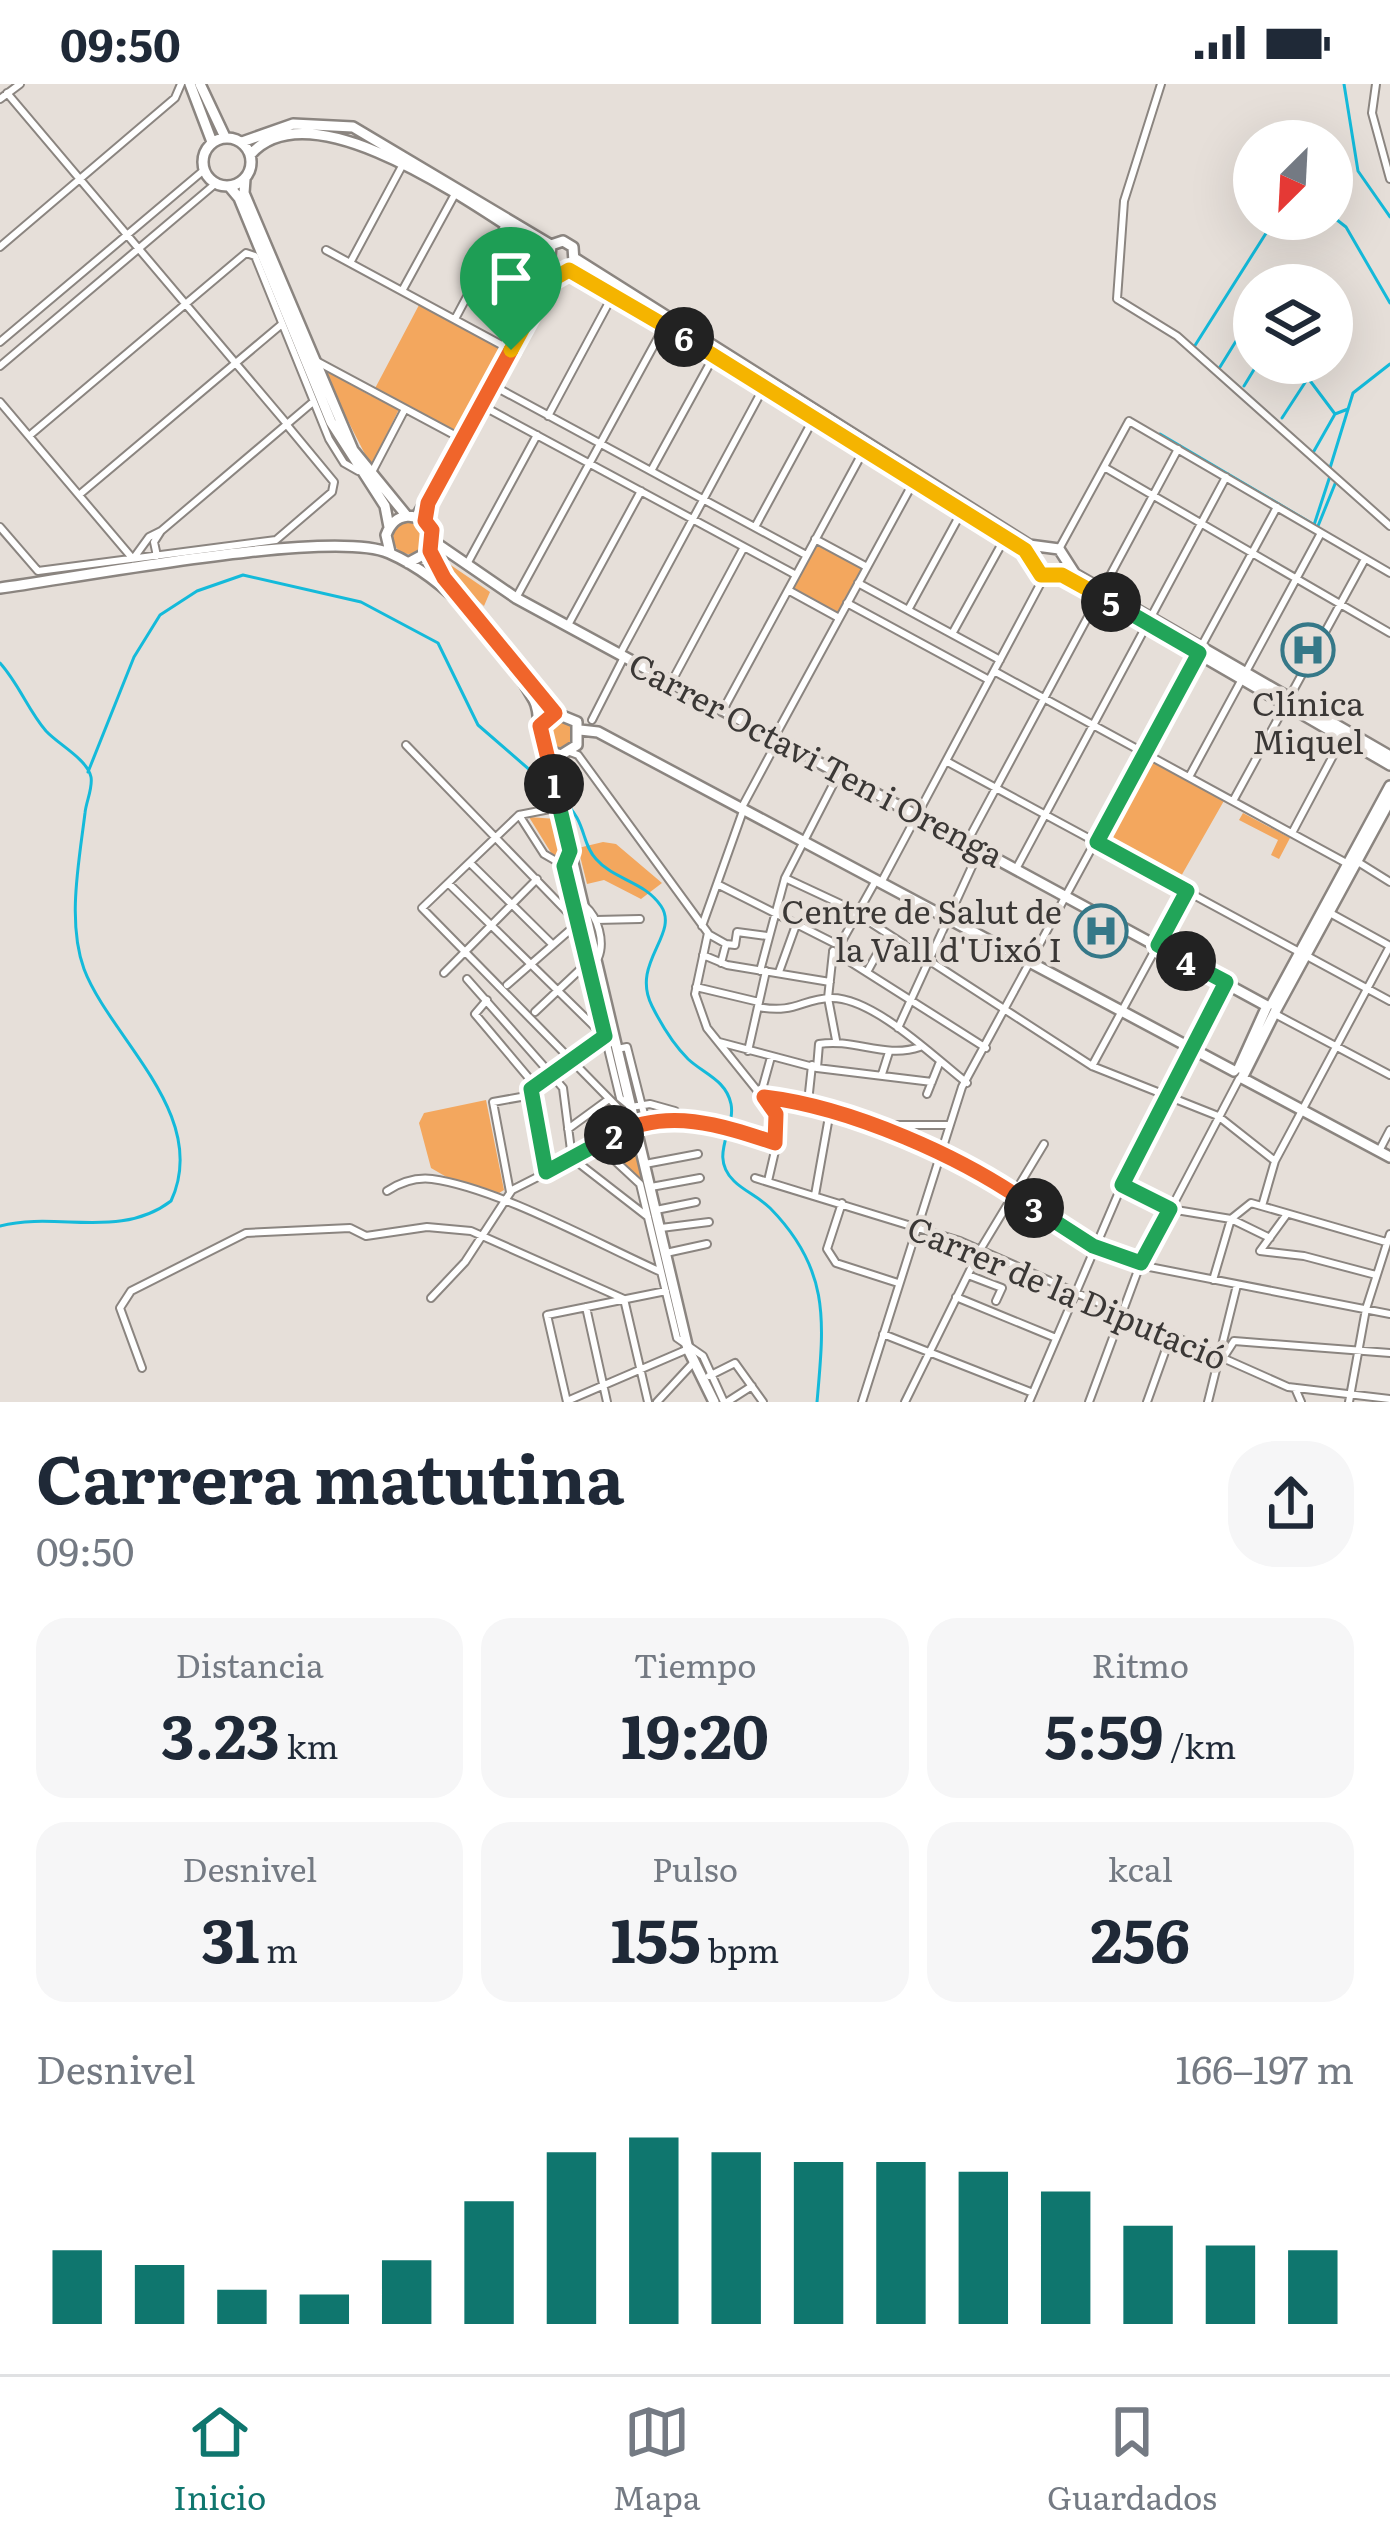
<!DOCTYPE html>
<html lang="es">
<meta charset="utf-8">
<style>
body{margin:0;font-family:Literata,serif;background:#f6f6f7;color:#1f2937;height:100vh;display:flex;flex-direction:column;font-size:45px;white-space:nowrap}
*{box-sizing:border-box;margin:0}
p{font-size:39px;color:#747a83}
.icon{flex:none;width:66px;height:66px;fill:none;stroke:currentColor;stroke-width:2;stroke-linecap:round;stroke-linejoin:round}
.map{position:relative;height:1318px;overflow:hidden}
.details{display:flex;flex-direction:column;background:#fff;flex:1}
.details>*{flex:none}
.needle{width:78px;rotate:204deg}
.tools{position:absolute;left:1233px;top:36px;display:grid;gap:24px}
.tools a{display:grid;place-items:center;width:120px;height:120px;border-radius:50%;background:#fff;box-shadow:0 12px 48px #0002;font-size:60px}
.pin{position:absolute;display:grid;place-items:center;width:102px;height:102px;color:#fff;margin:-123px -51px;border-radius:50% 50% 50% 0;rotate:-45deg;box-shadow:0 0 12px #0007}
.pin .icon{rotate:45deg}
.km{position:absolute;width:60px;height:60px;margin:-30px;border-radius:50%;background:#222;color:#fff;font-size:33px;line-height:60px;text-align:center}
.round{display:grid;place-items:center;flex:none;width:126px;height:126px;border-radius:48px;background:#f6f6f7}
.headline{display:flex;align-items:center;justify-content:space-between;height:204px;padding:0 36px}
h1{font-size:66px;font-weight:700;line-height:90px}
.metrics{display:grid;grid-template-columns:repeat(3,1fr);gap:18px;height:204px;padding:12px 36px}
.metrics div{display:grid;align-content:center;border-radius:30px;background:#f6f6f7;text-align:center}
.metrics b{font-size:60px;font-weight:700}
.metrics small{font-size:33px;font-weight:400}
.metrics p{font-size:33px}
.chart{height:336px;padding:24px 36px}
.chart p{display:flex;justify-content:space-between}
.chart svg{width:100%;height:216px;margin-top:12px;stroke:#0f766e;stroke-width:6}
.status{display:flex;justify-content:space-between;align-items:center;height:84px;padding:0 60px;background:#fff;direction:ltr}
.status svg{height:33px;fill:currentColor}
.tabs{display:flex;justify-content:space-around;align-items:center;height:168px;border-top:3px solid #e0e1e3;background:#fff;font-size:33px;color:#747a83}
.tabs a{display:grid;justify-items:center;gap:6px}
.tabs .active{color:#0f766e}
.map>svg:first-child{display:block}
</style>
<div class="status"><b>09:50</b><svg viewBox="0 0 49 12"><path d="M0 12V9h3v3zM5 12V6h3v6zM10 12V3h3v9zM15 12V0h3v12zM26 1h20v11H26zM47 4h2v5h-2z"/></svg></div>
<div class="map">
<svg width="1390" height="1318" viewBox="0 0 1390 1318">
<rect width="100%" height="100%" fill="#e6dfd9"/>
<!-- green -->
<path fill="#f3a75e" d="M419 221 501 265 457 348 402 319 371 382 321 284 371 312Z
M393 454a16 16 0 1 1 32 0a16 16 0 1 1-32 0Z
M817 461 862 484 838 530 793 505Z
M439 473 490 508 484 522 449 491Z
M543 649a16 16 0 1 1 32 0a16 16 0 1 1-32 0Z
M1152 675 1225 715 1180 794 1108 755Z
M1243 729 1290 754 1279 775 1271 771 1278 756 1239 736Z
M529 733 556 735 564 770 553 772Z
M603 758 616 760 662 799 641 815 604 796 587 800 578 764Z
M486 1016 504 1106 499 1109 450 1095 431 1084 419 1039 424 1029Z
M631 1046 642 1097 603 1062Z"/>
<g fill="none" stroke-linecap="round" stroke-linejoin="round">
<!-- stream -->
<path stroke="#14bada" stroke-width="3" d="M1344 0 1358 87 1390 133
M1332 132 1346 143 1390 219
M1275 135 1194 263 1319 375
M1271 201 1277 191
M1220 283 1254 228
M1244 302 1258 279
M1282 334 1308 294 1335 330
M1160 350 1311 439
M1314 367 1335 330 1348 325
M1330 384 1353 309 1390 280
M1314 441 1330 392
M1318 442 1337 395
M0 579C19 600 28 626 46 647 59 661 87 675 91 693 93 704 86 718 85 729 79 778 67 838 84 885 110 954 211 1031 171 1117 120 1156 57 1127 0 1142
M88 688 134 573 160 531 197 507 243 491 361 518 438 559 478 641 554 707
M561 714C588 739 580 757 596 775 614 796 644 797 661 822 680 850 630 879 652 922 662 942 673 960 688 975 704 990 726 996 731 1020 736 1045 708 1072 734 1097 744 1107 759 1113 770 1124 831 1186 824 1238 817 1318"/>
<!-- street casing -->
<g stroke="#8b8580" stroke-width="10">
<path id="street" d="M1161 0 1124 117 1117 215 1177 252 1390 442
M1376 0 1372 29 1390 95
M7 9 287 340
M0 15 20 0
M0 163 175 14 181 0
M326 166 511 266
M350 179 402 82
M402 207 455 110
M455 235 505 141
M0 258 204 86
M318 278 460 354
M0 282 215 100
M492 301 806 471
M0 318 133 475 149 453 161 447 154 458 157 472
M481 321 796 491
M548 332 614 209
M29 352 246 169 255 172 329 355 344 379 358 387
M1104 383 1390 549
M651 387 714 272
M371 390 405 325
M79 411 282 240
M0 443 38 487 276 456 332 408 334 398 286 340
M755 443 814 334
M161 447 313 318
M815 455 867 483
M1059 465 1129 337 1390 489
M467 480 537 351
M858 499 1000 576
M788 506 839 534
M516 514 665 241
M847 519 989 596
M908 526 961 429
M568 541 641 407
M952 550 1005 454
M620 570 764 303
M994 587 1348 780
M672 597 744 463
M1289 614 1365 475
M723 626 864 366
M592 636 624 573
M774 654 913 399
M406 661 578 839 507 901
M570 668 578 671 708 849 695 910 707 944 776 1030 778 1054 768 1097
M946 677 1301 869
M1189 693 1321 449
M1233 717 1286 620
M560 723 519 731 422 824 632 1038
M741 725 778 656
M519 731 544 770 563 781
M1292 749 1343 653
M967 758 1178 365
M569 770 564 782 620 1014 631 1023 650 1020 675 1027 678 1035
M1358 778 1390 798
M470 779 553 861
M1016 785 1226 393
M785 794 845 822 1092 982 1218 1032 1275 1077
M882 797 1044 493
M448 799 605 953 531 1005
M717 800 834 859
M585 822C598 833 605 858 598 874
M1330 829 1390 862
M596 836 640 835
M702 842 743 727
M710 851 726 860 721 879
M834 859 842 857 875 798
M726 860 735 861 737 848 767 852
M833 867 986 964
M833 868 828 914 836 956
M703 871 727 881 830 898
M1307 872 1390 917
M760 887 785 794 839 689
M779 888 796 841
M867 888 887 852
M444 889 537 795
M467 895 563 1004 572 1074 648 1133
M696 903 759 918
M487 916 475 930 528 993 546 1088
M758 923C796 930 801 915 831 914 873 913 935 974 967 999
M535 928 587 879
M1277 931 1390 991
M898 944 980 765
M719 958 817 984 932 998
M748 967 766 887
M1092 982 1187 807
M817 984 819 960C854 954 885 975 920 963
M882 990 889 968
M761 1009 771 973
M927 1010 939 980
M765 1013C834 1021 909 1053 972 1084 1030 1113 1078 1156 1138 1182
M808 1018 812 981
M646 1038 678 1035 730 1042 775 1059
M568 1045 609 1015
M887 1050 889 1041H947
M597 1060 640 1100 677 1254 703 1272 724 1318
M1379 1067 1390 1046
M645 1080 698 1070
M755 1094 960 1157 1288 1303 1390 1315
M1122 1101 1170 1125 1231 1135 1251 1119 1386 1158
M651 1103 700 1094
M387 1107C401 1098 415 1093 432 1095 498 1104 598 1160 661 1188
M510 1108 493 1018 532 1011
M815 1111 830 1027
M842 1119 827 1165 836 1179 898 1199
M1262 1122 1275 1077 1390 862
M656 1126 696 1118
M1287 1130 1260 1167 1304 1172 1376 1191
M661 1144 709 1138
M666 1169 707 1160
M1139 1181 1390 1230
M968 1191 1002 1204 996 1217
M1213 1196 1231 1135 1270 1154
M956 1213 1056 1254
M431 1214 465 1178 512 1106 646 1038 627 963 617 965
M624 1215 648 1318
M586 1223 607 1318
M883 1250 1033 1309
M1223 1274 1234 1257 1390 1269
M142 1284 120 1224 131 1207 246 1149 350 1144 366 1152 427 1143 471 1147 624 1215
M709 1292 735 1279 763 1318
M1295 1304 1301 1318
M567 1317 688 1265
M567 1318 547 1231 666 1207
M657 1318 694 1278
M727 1318 752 1302
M862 1318 962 1003 1277 423
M905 1318 980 1166 1044 1060
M1029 1318 1122 1101 1225 898
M1089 1318 1150 1154 1174 1119 1239 995
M1147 1318 1170 1254
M1208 1318 1237 1201
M1349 1318 1366 1225 1390 1150"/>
</g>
<!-- secondary casing -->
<g stroke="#8b8580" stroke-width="14">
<path id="secondary" d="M190 0 212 58
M200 0 225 53
M203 78a24 24 0 1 1 48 0a24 24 0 1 1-48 0Z
M242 58 293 40 353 43 551 161
M251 70C314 0 485 129 546 167
M245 95 244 109 353 366 406 431
M229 102 239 114 331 338 385 422 389 443
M576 175 1029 461 1059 465 1075 490 1390 672
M569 186 592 195
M548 198 551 161 563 157 573 163 574 178
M840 351 1036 475
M417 432 548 198 559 188
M433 457 516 514 1267 922
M430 467 444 494 555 629
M390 468 386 451C395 427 418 427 432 446L430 467 408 479
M1036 475 1044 493 1062 491
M1062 491 1390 681
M0 504C75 494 332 444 389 469 449 495 502 559 534 616 540 627 538 639 539 651 541 664 549 680 553 694L688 1265 714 1318
M580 646 598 648 1234 987
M546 666 561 671 577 661V638L555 629
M1272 920 1390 702
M1277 924 1390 716
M1239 984 1267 922
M1242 994 1390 1073
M1242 994 1277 924"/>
</g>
<!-- street -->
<use href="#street" stroke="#fff" stroke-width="6"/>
<!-- secondary -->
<use href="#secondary" stroke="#fff" stroke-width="9"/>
</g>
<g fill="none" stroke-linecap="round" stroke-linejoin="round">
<!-- split-1 casing -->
<g stroke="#fff" stroke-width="24">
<path id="split-1" d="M511 266 428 419 425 437 432 446 430 467 444 494 555 629 540 642 554 700"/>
</g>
<!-- split-2 casing -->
<g stroke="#fff" stroke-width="24">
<path id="split-2" d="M554 700 570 767 564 782 605 952 531 1005 546 1088 614 1051"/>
</g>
<!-- split-3 casing -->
<g stroke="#fff" stroke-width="24">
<path id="split-3" d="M614 1051C667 1023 721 1041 775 1059L776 1030 764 1013C850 1023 964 1073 1034 1124"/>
</g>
<!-- split-4 casing -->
<g stroke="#fff" stroke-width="24">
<path id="split-4" d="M1034 1124 1093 1162 1141 1179 1170 1125 1122 1101 1226 898 1186 877"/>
</g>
<!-- split-5 casing -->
<g stroke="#fff" stroke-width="24">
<path id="split-5" d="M1111 518 1199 569 1097 758 1187 807 1158 861 1186 877"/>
</g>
<!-- split-6 casing -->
<g stroke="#fff" stroke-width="24">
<path id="split-6" d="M684 253 1025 466 1041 491H1062L1111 518"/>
</g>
<!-- split-7 casing -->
<g stroke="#fff" stroke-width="24">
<path id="split-7" d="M511 266 548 198 569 186 684 253"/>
</g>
<!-- split-1 -->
<use href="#split-1" stroke="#f0652b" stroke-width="15"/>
<!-- split-2 -->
<use href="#split-2" stroke="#22a559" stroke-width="15"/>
<!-- split-3 -->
<use href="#split-3" stroke="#f0652b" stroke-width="15"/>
<!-- split-4 -->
<use href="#split-4" stroke="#22a559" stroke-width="15"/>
<!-- split-5 -->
<use href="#split-5" stroke="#22a559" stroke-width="15"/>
<!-- split-6 -->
<use href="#split-6" stroke="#f5b400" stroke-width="15"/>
<!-- split-7 -->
<use href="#split-7" stroke="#f5b400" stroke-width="15"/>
</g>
<!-- icons -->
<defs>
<g id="hospital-ring" transform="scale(2.7)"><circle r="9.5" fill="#e6dfd9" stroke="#357888" stroke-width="1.5"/><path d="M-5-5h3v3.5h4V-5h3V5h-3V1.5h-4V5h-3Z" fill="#357888"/></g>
</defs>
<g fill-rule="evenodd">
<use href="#hospital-ring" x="1308" y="566"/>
<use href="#hospital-ring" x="1101" y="847"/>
</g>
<g text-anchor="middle" stroke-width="9" stroke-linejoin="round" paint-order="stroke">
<!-- poi labels -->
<g font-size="33" fill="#3b3836" stroke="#e6dfd9">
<text x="1308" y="632">Clínica<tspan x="1308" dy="38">Miquel</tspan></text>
<text x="1062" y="840" text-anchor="end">Centre de Salut de<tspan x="1062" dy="38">la Vall d'Uixó I</tspan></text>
</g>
<!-- street labels -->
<g font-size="33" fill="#3b3836" stroke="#e6dfd9">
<text transform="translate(816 676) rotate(28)" y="12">Carrer Octavi Ten i Orenga</text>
<text transform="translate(1067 1209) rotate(23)" y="12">Carrer de la Diputació</text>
</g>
</g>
</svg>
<div class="tools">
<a><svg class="needle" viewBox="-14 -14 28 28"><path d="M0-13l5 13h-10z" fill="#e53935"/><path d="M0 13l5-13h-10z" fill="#747a83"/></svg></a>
<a><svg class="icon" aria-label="layers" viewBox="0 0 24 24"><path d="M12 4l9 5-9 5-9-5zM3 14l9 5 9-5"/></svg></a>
</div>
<div class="pin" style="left:511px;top:266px;background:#1e9e55"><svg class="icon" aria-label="arrive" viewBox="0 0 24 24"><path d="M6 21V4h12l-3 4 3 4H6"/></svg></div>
<b class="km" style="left:554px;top:700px">1</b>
<b class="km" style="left:614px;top:1051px">2</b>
<b class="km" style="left:1034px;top:1124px">3</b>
<b class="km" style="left:1186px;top:877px">4</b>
<b class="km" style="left:1111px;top:518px">5</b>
<b class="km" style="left:684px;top:253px">6</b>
</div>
<section class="details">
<div class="headline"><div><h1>Carrera matutina</h1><p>09:50</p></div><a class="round"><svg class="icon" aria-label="share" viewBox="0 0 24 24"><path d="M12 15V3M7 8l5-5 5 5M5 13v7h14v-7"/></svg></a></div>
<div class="metrics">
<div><p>Distancia</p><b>3.23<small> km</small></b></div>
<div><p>Tiempo</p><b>19:20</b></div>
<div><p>Ritmo</p><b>5:59<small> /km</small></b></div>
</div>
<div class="metrics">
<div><p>Desnivel</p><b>31<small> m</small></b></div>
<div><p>Pulso</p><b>155<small> bpm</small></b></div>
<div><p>kcal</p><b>256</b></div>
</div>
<div class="chart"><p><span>Desnivel</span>166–197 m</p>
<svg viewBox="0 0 160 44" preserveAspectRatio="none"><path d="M5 44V29M15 44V32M25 44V37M35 44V38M45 44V31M55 44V19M65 44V9M75 44V6M85 44V9M95 44V11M105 44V11M115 44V13M125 44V17M135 44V24M145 44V28M155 44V29"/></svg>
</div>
</section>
<nav class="tabs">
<a class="active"><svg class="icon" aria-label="home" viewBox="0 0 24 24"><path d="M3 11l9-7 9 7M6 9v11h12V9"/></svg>Inicio</a>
<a><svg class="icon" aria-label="map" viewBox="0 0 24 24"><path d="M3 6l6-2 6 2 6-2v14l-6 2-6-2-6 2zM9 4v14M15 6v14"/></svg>Mapa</a>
<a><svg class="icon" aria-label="saved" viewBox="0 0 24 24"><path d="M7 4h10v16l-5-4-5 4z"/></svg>Guardados</a>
</nav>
